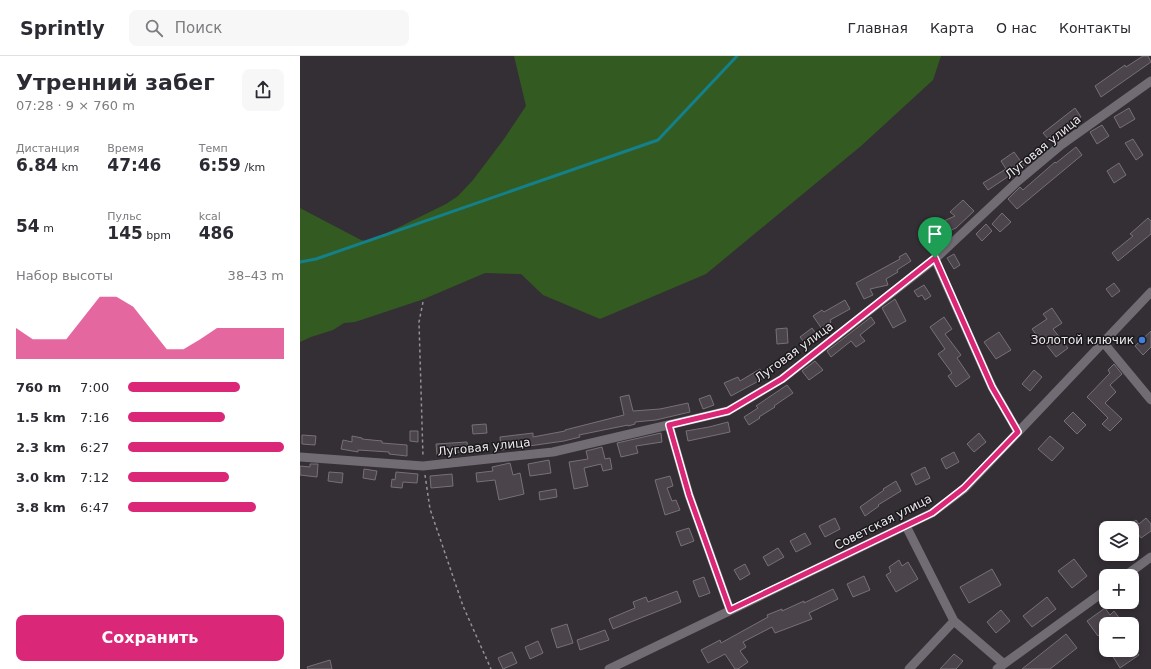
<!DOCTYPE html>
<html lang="ru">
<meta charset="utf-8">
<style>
body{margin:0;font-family:"DejaVu Sans",sans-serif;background:#f7f7f7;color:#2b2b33;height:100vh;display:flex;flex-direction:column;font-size:15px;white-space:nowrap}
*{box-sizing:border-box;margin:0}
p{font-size:13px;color:#7c7c81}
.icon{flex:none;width:22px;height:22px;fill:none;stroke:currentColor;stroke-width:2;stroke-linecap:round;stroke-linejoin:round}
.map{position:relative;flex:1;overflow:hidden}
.side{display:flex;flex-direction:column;background:#fff;width:300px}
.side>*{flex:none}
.fabs{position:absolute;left:799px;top:465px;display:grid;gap:8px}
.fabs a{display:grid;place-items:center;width:40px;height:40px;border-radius:8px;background:#fff;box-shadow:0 2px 6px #0003;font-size:20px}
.pin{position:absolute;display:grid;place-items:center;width:34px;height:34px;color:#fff;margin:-41px -17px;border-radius:50% 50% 50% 0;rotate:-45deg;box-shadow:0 0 4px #0007}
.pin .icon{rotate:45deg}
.round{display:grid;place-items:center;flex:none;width:42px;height:42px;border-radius:8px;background:#f7f7f7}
.head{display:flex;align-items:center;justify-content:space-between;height:68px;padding:0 16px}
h1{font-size:22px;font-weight:800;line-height:30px}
.figures{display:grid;grid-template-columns:repeat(3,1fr);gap:6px;height:68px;padding:4px 16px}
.figures div{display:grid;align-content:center}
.figures b{font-size:17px;font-weight:800}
.figures small{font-size:11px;font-weight:400}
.figures p{font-size:11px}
.chart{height:112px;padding:8px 16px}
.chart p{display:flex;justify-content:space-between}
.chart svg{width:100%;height:72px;margin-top:4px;fill:#db2777;opacity:.7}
.action{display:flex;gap:8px;margin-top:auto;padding:8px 16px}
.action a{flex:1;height:46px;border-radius:8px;background:#db2777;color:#fff;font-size:16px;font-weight:800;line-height:46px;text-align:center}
ul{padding:0 16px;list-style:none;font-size:13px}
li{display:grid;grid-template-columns:64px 48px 1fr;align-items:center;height:30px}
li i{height:10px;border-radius:5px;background:#db2777}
header{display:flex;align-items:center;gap:24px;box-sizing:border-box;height:56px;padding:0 20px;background:#fff;border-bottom:1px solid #e1e1e2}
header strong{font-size:19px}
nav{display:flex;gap:22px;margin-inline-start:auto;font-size:14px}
.search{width:280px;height:36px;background:#f7f7f7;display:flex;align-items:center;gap:10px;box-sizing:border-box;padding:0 14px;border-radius:8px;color:#7c7c81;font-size:15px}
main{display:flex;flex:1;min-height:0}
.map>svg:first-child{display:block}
</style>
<header>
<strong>Sprintly</strong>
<div class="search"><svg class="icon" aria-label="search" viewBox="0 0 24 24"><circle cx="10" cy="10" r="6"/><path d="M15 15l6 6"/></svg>Поиск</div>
<nav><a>Главная</a><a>Карта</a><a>О нас</a><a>Контакты</a></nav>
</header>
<main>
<section class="side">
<div class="head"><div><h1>Утренний забег</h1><p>07:28 · 9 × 760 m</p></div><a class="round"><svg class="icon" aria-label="share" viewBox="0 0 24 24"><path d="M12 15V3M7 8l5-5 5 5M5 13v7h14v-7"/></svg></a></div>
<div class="figures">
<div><p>Дистанция</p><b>6.84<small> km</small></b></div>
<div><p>Время</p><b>47:46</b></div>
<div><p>Темп</p><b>6:59<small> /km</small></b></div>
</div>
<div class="figures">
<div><b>54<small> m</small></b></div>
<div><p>Пульс</p><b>145<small> bpm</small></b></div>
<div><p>kcal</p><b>486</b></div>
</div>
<div class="chart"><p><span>Набор высоты</span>38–43 m</p>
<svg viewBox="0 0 160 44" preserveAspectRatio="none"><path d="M0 44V25L10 32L20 32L30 32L40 19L50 6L60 6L70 12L80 25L90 38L100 38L110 32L120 25L130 25L140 25L150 25L160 25V44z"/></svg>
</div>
<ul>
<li><b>760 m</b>7:00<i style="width:72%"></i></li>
<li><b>1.5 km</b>7:16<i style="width:62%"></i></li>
<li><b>2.3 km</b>6:27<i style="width:100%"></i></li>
<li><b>3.0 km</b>7:12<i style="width:65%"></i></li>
<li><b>3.8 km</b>6:47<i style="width:82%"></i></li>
</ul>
<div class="action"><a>Сохранить</a></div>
</section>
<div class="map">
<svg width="851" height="613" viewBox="0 0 851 613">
<rect width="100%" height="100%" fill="#342e35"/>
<!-- green -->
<path fill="#335b21" d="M214 0H641L633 24 561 90 406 218 300 263 243 239 221 218 185 217 124 243 55 266 44 267 33 274 11 281 0 286V152L61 184 66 185 79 181 146 148 158 140 173 124 204 83 226 50Z"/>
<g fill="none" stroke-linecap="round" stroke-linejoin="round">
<!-- stream -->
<path stroke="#13808b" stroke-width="3" d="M0 206 16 203 358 84 437 0"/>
</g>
<!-- building -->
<path fill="#4b444b" stroke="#777077" d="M843 0H848L851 6 801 41 795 30 825 9 826 11Z
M775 52 781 61 768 71 767 70 750 85 743 77Z
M829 52 835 63 820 72 814 61Z
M802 69 809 80 797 88 790 76Z
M833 83 843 99 836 104 825 87Z
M776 91 782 99 717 153 708 143 720 131 723 134 755 106 756 107Z
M714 96 724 110 688 134 683 127 706 113 701 105Z
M819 107 826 119 814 127 807 115Z
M663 144 674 155 656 172 634 182 628 172 655 160 650 156Z
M702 157 711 166 700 176 692 168Z
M848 162 851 165V178L818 205 812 197 833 180 830 178Z
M686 168 692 175 682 185 676 178Z
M606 197 611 205 597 214 598 216 586 223 588 229 570 233 573 239 564 243 556 227 600 203 599 201Z
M654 198 660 209 654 213 647 202Z
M814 227 820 235 812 241 806 233Z
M624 229 631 240 625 244 622 239 618 241 614 235Z
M595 243 606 265 593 272 582 252Z
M545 244 550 253 530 264 531 266 522 273 513 260 522 254 524 256Z
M752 252 762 267 753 273 768 292 756 301 742 283 741 285 732 273 747 263 743 258Z
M571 261 575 267 560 279 565 285 556 291 551 285 531 301 527 295Z
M644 261 652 273 645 278 661 299 657 302 670 321 656 331 648 320 652 317 638 298 645 293 630 271Z
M487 272 488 287 477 288 476 273Z
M512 272 519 282 507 290 500 281Z
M851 275V291L843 299 835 290Z
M699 276 711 294 696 303 684 286Z
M515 305 523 314 509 324 502 315Z
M814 308 822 318 810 329 816 336 805 347 822 363 810 375 802 368 808 362 787 341 810 317 808 314Z
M460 313 466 321 431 340 424 327 438 321 440 325Z
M734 314 742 321 730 335 722 328Z
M487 329 493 337 474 350 475 351 459 361 460 362 449 369 444 361 458 352 456 350Z
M329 339 333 355 360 353 388 347 390 356 356 364 335 366V368L328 370V369L279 379 280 381 264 385 201 394 200 381 233 377V381L265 375V374L324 359 320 341Z
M410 339 414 349 403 353 399 343Z
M773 356 786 369 777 378 764 365Z
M428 366 430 376 388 385 386 375 409 371Z
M186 368 187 377 173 378 172 369Z
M110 375H118V386L110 385Z
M361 377 362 386 336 390 338 397 321 401 317 387Z
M679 377 686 386 674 396 667 388Z
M2 379 16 380 15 389 2 388Z
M52 380 62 382V383L82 385V387L107 389V400L89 398V396L58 394V396L41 393 43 384 52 386Z
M750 380 764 392 752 405 738 393Z
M167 386 168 395 137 399 136 388Z
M302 391 305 403 310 402 312 413 303 415 301 408 284 412 288 430 274 433 269 406 288 403 286 395Z
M654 396 659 406 646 413 641 403Z
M249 404 251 417 230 420 228 408Z
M210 407 213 419 220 417 224 438 199 444 195 424 177 426 176 417 193 415 192 411Z
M10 408H18L17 421 0 419V410L10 411Z
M625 411 630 422 616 429 611 418Z
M64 413 77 415 75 424 63 422Z
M29 416 43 417 42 427 28 425Z
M96 416 118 418 117 427 103 426 102 432 91 431 92 423 95 424Z
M152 418 153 430 131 432 130 420Z
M370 420 373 430 367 432 372 445 376 444 380 454 365 459 355 424Z
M596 425 601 435 578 449 579 450 565 460 560 451 584 434 583 433Z
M256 433 257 441 240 444 239 436Z
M535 462 540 473 525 481 519 470Z
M846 462 851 468V475L841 482 831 468 836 464 839 468Z
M389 472 394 485 381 490 376 476Z
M505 477 511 488 496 496 490 485Z
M478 492 484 501 468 510 463 501Z
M774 503 787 520 772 532 758 515Z
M599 504 602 510 608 506 618 523 596 536 586 519 591 516 589 511Z
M445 508 450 518 440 524 434 514Z
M692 513 701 529 669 547 660 531Z
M564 520 570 534 553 541 547 528Z
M404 521 410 537 399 541 393 525Z
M533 533 538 543 509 557 512 563 475 577 472 571 443 586 446 591 440 595 448 606 438 613H435L425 598 408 607 401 594 420 584 421 587 468 561 467 559 482 553V555L504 545V547Z
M377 535 381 546 313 573 309 563 335 552 333 546 346 541 348 546Z
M747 541 756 553 732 571 723 560Z
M805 552 810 559 814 555 820 563 813 568H806V574L798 580 787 565Z
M701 554 710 565 696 577 687 566Z
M267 568 273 587 257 592 251 573Z
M305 574 309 584 280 594 277 584Z
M766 578 777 592 750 613H722Z
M238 585 243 597 230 603 225 591Z
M821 594H835L839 599 820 612 812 599Z
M212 596 217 607 203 613 198 602Z
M654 598 663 605 656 613H640Z
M30 604 32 613H8L7 611Z"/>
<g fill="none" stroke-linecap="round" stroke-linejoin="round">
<!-- path -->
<path stroke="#969197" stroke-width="1.5" stroke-dasharray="3 3" stroke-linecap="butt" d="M123 246 119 266 123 401
M125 419 130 453 163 550 191 613"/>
<!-- minor -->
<path stroke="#716b73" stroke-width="9" d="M635 203 692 331 718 376
M803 286 851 344
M369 369 389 439 430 554
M0 401 123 410 253 396 428 355 482 323 635 203 718 125 761 89 851 25
M606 470 654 565 704 608
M825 520 851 501
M309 613 632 457 664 433 851 236
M609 613 654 565
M697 613 806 534"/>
</g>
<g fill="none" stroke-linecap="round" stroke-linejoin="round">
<!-- route casing -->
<g stroke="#fff" stroke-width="8">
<path id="route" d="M635 202 692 331 718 376 664 432 632 457 430 554 389 439 369 369 428 355 482 323Z"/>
</g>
<!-- route -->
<use href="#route" stroke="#db2777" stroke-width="5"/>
</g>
<!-- markers -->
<circle fill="#3f7fe0" stroke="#1a181b" stroke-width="1.5" cx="842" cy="284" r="4"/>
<g text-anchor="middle" stroke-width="3" stroke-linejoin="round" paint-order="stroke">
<!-- street labels -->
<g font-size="12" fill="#ece8ed" stroke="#1a181b">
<text transform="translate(743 91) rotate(-39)" y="4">Луговая улица</text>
<text transform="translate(494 296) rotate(-36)" y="4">Луговая улица</text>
<text transform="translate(184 391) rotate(-6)" y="4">Луговая улица</text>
<text transform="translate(583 466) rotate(-27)" y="4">Советская улица</text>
</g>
<!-- poi labels -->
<g font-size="12" fill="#ece8ed" stroke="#1a181b" text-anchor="end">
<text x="834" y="288">Золотой ключик</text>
</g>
</g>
</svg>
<div class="fabs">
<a><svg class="icon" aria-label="layers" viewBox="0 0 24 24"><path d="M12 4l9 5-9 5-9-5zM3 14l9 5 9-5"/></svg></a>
<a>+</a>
<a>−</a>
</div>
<div class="pin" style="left:635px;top:202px;background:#1e9e55"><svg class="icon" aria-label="arrive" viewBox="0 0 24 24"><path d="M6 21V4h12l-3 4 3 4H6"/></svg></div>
</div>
</main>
